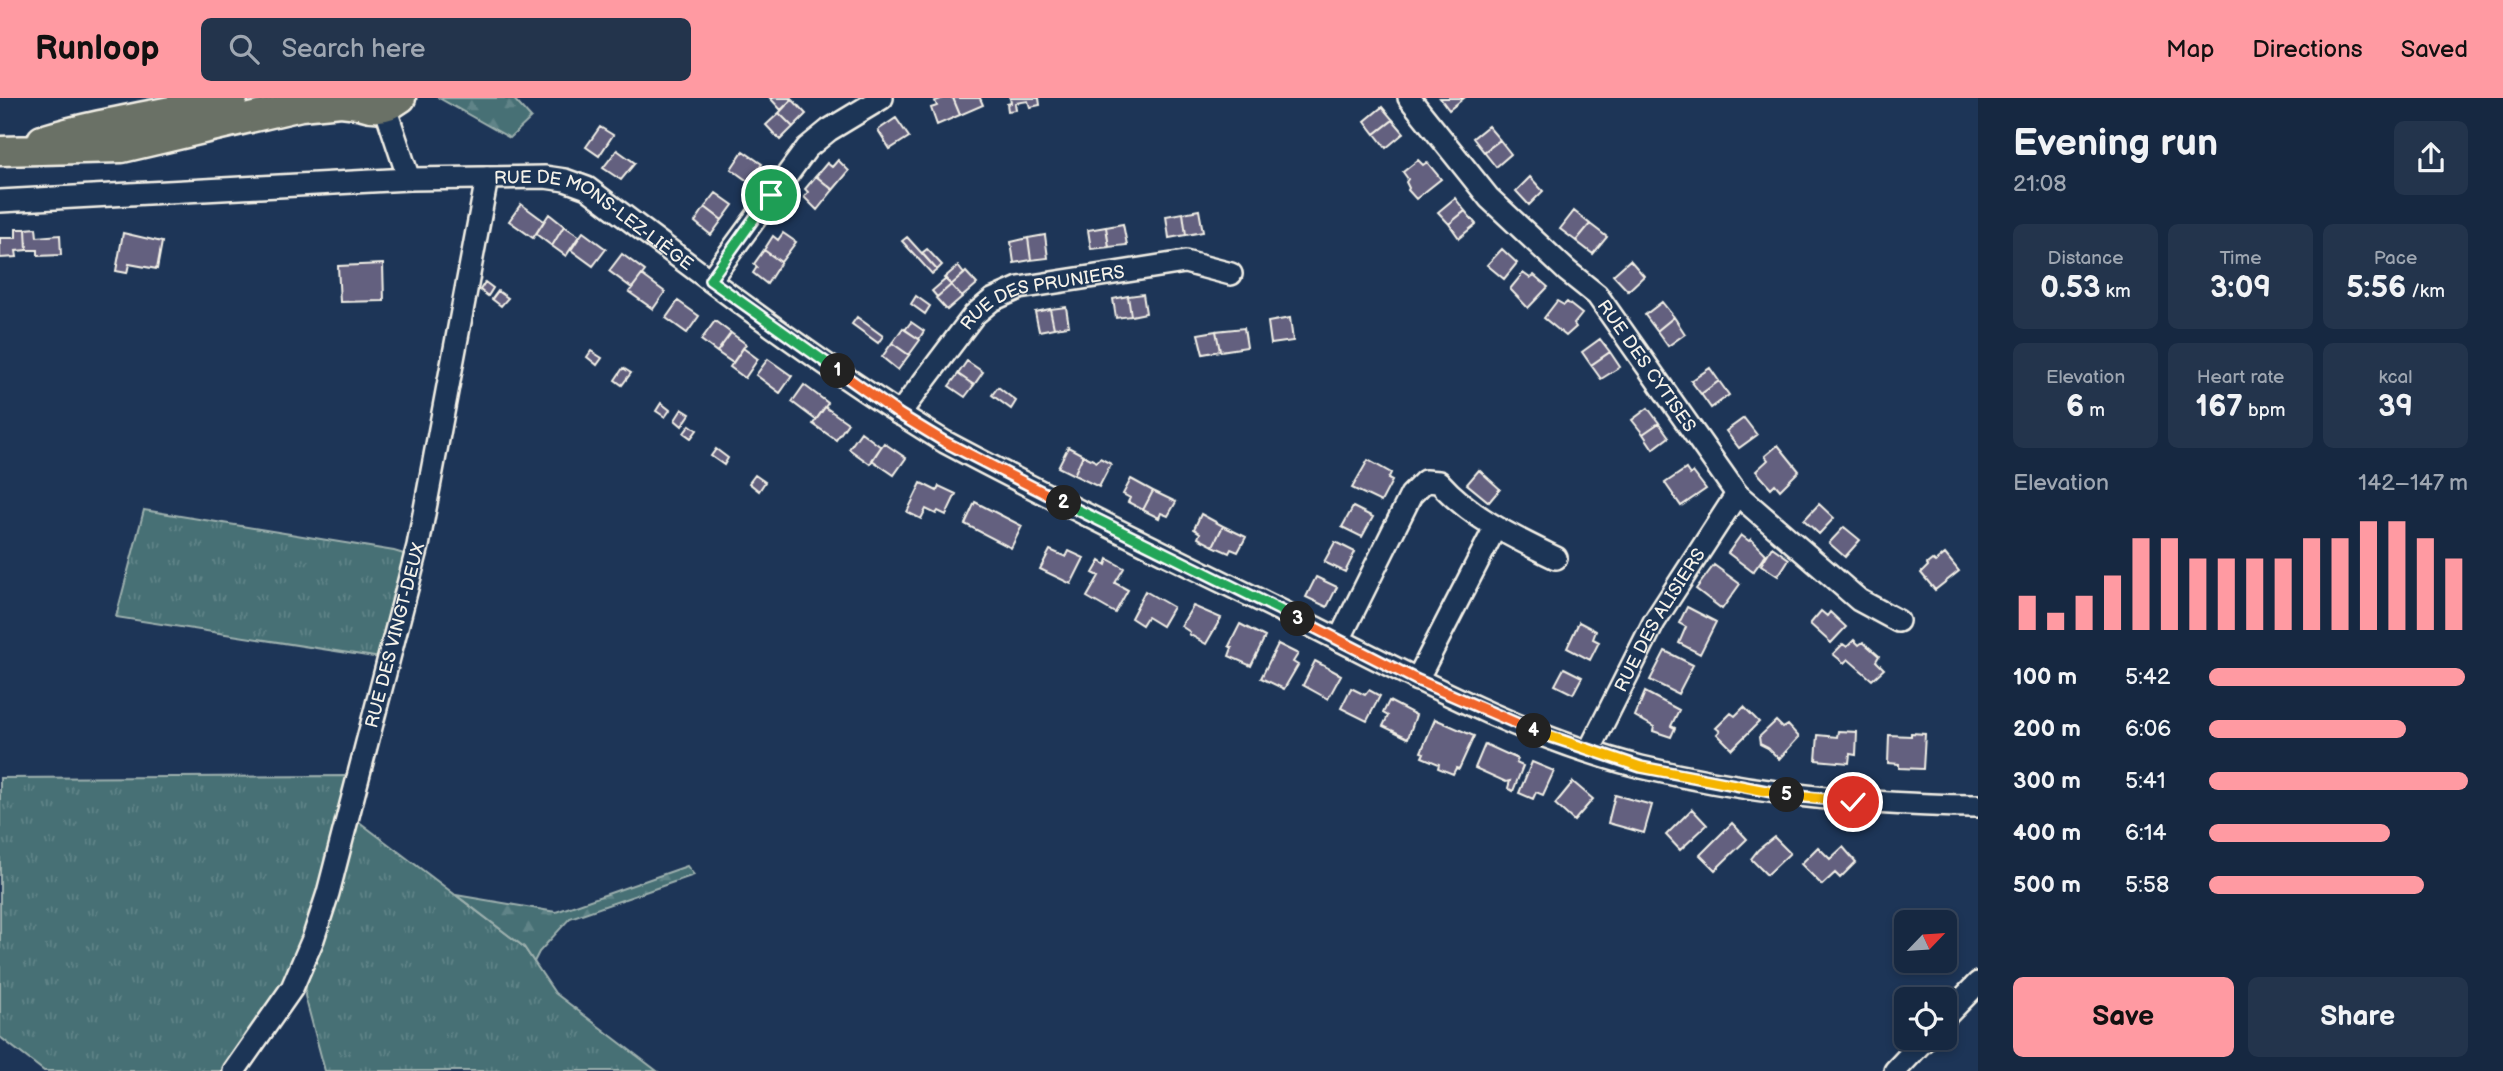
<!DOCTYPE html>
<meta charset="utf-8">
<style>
body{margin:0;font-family:"Balsamiq Sans",sans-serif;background:#23344c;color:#f1f3f6;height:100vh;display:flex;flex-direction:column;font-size:26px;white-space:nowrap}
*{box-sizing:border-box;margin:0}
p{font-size:23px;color:#9ea6b1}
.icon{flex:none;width:38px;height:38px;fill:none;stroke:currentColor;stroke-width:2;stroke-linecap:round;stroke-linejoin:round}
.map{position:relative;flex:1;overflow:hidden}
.details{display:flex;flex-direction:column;background:#162841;width:525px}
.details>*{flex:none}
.needle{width:46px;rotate:65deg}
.fabs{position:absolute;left:1894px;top:812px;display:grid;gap:14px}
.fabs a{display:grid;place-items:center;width:63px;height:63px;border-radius:10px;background:#162841;box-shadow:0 4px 10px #0003,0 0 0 2px #35445a;font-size:35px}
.pin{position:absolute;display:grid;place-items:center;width:60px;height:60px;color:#fff;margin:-30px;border:4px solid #fff;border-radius:50%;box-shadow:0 2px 7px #0007}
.km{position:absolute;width:35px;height:35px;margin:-18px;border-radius:50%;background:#222;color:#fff;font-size:19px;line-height:35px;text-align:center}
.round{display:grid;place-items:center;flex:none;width:74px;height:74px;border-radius:10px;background:#23344c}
.overview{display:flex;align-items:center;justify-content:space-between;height:119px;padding:0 35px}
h1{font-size:38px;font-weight:600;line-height:52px}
.figures{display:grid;grid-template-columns:repeat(3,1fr);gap:10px;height:119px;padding:7px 35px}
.figures div{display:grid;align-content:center;border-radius:10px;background:#23344c;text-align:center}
.figures b{font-size:30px;font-weight:600}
.figures small{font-size:19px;font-weight:400}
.figures p{font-size:19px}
.chart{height:196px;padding:14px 35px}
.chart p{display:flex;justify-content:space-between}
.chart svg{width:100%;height:126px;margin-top:7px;stroke:#ff9aa2;stroke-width:6}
.button{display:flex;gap:14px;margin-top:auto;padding:14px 35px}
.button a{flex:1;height:80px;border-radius:10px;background:#ff9aa2;color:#111;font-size:28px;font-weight:600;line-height:80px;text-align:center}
.button a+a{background:#23344c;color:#f1f3f6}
ul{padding:0 35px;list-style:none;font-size:23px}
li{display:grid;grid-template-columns:112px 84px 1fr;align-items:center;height:52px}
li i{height:18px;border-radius:9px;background:#ff9aa2}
header{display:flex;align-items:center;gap:42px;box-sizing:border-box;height:98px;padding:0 35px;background:#ff9aa2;color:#111}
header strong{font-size:33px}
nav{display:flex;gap:38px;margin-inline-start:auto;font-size:24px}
.search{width:490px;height:63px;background:#23344c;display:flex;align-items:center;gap:18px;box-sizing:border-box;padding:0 24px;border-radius:10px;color:#9ea6b1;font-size:26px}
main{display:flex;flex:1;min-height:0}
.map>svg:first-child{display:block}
</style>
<header>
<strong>Runloop</strong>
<div class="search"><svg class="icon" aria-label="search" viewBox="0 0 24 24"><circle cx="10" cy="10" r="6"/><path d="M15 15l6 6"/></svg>Search here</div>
<nav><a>Map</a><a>Directions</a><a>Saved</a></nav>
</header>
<main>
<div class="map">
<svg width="1978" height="973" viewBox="0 0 1978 973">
<defs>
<pattern id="grass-tufts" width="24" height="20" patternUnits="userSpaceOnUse" patternTransform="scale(1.75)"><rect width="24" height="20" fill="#466f74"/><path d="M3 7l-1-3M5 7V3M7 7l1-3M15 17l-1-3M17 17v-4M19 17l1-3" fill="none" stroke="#618488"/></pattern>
<pattern id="forest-firs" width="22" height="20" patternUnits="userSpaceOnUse" patternTransform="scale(1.75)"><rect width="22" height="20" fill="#466f74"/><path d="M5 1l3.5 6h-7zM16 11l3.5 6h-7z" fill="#618488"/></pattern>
</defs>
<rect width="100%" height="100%" fill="#1d3557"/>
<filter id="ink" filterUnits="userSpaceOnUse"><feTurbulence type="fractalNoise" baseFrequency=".0143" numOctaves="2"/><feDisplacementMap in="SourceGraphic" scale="14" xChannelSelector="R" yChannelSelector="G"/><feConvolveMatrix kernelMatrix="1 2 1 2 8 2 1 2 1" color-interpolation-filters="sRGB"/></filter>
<g filter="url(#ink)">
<!-- grass -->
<path fill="url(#grass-tufts)" stroke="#9db0ae" stroke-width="2" d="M144 412 394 453 407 457 381 560 116 519Z
M348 678 322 800 286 883 227 973H44L0 939V680Z
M354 720 524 849 555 895 657 973H325L305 898 308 869Z"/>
<!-- forest -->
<path fill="url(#forest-firs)" stroke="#9db0ae" stroke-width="2" d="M439 0H513L531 20 510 40Z
M687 768 694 777 570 820 539 854 534 864 524 849 456 797 556 814Z"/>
<!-- building -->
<path fill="#63607f" stroke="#f4f1e8" stroke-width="2" d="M770 0H791L792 1 781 12Z
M944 0H953L960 17 937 27 931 10 937 8 935 3Z
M953 0H980L983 7 960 17Z
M1010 0H1039L1040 7 1030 9 1028 3 1015 5 1016 12 1008 13 1007 6 1011 5Z
M1440 0H1464L1449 12Z
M792 1 806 16 793 29 779 15Z
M1382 9 1393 22 1375 36 1365 23Z
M779 15 793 29 780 42 766 27Z
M896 20 909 39 890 51 878 32Z
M1393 22 1404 35 1386 50 1375 36Z
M1488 28 1500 42 1484 54 1473 40Z
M600 29 613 37 599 58 586 49Z
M1500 42 1511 56 1496 69 1484 54Z
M617 52 635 65 621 82 603 70Z
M743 53 762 66 749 84 731 71Z
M838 62 849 73 833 92 816 78 827 65 832 69Z
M1418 62 1423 67 1427 64 1441 81 1416 101 1408 92 1409 90 1406 84 1408 81 1403 74Z
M816 78 833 92 817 112 804 99 808 94 805 91Z
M1530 79 1543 93 1529 107 1516 93Z
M716 95 733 107 722 122 705 109Z
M1455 100 1465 113 1449 126 1438 114Z
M521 106 544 123 533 140 509 123Z
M705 109 722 122 711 137 695 124Z
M1199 112 1203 134 1186 137 1183 115Z
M1465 113 1476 126 1459 140 1449 126Z
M1574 113 1590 126 1576 143 1560 131Z
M1183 115 1186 137 1169 140 1166 118Z
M549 116 564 128 552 148 536 136Z
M1123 126 1127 147 1109 149 1106 129Z
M1590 126 1607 139 1593 156 1576 143Z
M564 128 579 138 566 158 552 148Z
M1106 129 1109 149 1091 151 1088 132Z
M36 130 37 139 60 137 61 157 38 158V152H27L26 131Z
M16 131H26L27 152 16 153 17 159 0 160V140H16Z
M583 134 606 151 593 168 571 152Z
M123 135 162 144 157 171 129 166 127 175 116 173Z
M783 135 796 144 781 164 764 152 773 138 778 142Z
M1045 137 1048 160 1031 162 1028 140Z
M907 139 937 172 932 176 902 143Z
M1028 140 1031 162 1014 165 1011 144Z
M927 151 942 167 937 172 922 155Z
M1502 151 1517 165 1504 181 1487 167Z
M764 152 781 164 767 186 753 175 757 169 754 166Z
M622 156 645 173 632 190 609 173Z
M1630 162 1644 178 1628 193 1613 177Z
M383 166 384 203 340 204 338 168Z
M958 168 964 176 951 187 944 180Z
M966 174 977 186 962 199 951 187Z
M1523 175 1530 180 1534 177 1548 189 1528 210 1510 191Z
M642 177 665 194 653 211 629 194Z
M946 181 951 187 937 199 932 193Z
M485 184 493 190 488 198 480 192Z
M951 187 962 199 947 212 936 200Z
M498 193 508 200 501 208 492 201Z
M1143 196 1146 215 1131 218 1128 198Z
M916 198 930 208 925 216 911 206Z
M1128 198 1131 218 1116 220 1113 201Z
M678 203 699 218 687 235 666 220Z
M1557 203 1564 207 1567 204 1582 216 1574 226 1576 229 1566 238 1544 220Z
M1662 204 1674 219 1657 233 1645 217Z
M1066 209 1069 228 1054 230 1050 211Z
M1050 211 1054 230 1039 233 1035 214Z
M857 219 883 238 878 245 852 226Z
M1674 219 1685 236 1668 248 1657 233Z
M1290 220 1293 243 1271 246 1268 224Z
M715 223 731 235 717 254 701 242Z
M911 224 924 233 919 241 905 232Z
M903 230 920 242 909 257 892 245Z
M1244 230 1247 249 1220 253 1216 233Z
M1216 233 1220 253 1203 256 1198 236Z
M731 235 746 246 733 265 717 254Z
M1600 241 1610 254 1591 267 1582 254Z
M892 245 909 257 898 272 882 259Z
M743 250 758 261 745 280 730 269Z
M591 253 602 260 597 267 587 259Z
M1610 254 1620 269 1601 281 1591 267Z
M768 261 792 278 780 295 756 277Z
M967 263 983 274 974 287 958 276Z
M623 270 631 275 622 287 615 282Z
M1710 270 1719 283 1701 296 1691 283Z
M958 276 974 287 965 299 949 288Z
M1719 283 1729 297 1711 310 1701 296Z
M804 287 828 305 816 322 792 304Z
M998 289 1016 303 1011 311 992 297Z
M661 305 670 312 665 319 656 313Z
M825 309 848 325 836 342 813 326Z
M1648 310 1659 325 1643 336 1632 322Z
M682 311 690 316 682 328 675 322Z
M1744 320 1757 337 1739 350 1726 333Z
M1659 325 1669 339 1653 351 1643 336Z
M690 327 697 332 691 340 684 335Z
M861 334 881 349 870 366 849 351Z
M884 345 906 360 894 377 872 362Z
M1778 347 1799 373 1780 392 1775 386 1771 390 1756 373 1768 362 1765 358Z
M1068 349 1083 357 1074 377 1058 369Z
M716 351 728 360 724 367 711 358Z
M1083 357 1097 364 1100 360 1111 366 1099 389 1074 377Z
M1368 362 1391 375 1388 381 1392 383 1381 404 1352 390Z
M1686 371 1690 377 1693 374 1706 391 1681 408 1665 385Z
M1479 372 1500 391 1489 404 1467 386Z
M755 377 765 384 759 393 749 385Z
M1131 381 1153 393 1143 412 1128 404 1130 400 1123 396Z
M921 385 937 393 939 388 956 396 946 417 938 413 936 416 926 411 921 421 907 414Z
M1153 393 1176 404 1168 418 1161 415 1159 420 1143 412Z
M975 404 1022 428 1011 450 965 426Z
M1819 406 1834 420 1819 436 1804 422Z
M1353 409 1373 419 1362 439 1342 429Z
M1201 416 1223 428 1213 448 1198 440 1200 435 1194 431Z
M1223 428 1246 439 1238 454 1231 451 1229 455 1213 448Z
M1844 429 1860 442 1845 459 1829 445Z
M1741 437 1749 443 1751 441 1766 456 1753 474 1728 455Z
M1335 444 1355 454 1345 474 1324 464Z
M1772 449 1789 461 1778 478 1761 467Z
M1050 452 1066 459 1069 453 1084 460 1071 486 1040 471Z
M1945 456 1959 473 1935 492 1921 475 1928 468 1927 466 1932 462 1935 464Z
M1108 461 1124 470 1115 485 1128 492 1115 515 1087 499 1099 478 1093 475 1100 463 1106 467Z
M1714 467 1740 486 1722 511 1696 491Z
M1316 479 1337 489 1327 509 1306 499Z
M1145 493 1173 509 1162 528 1147 519 1142 527 1131 520Z
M1193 508 1221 520 1206 546 1189 536 1190 534 1181 528Z
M1687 509 1716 524 1700 556 1679 545 1686 529 1679 525Z
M1821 513 1827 518 1830 514 1846 529 1831 545 1810 526Z
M1579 524 1596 533 1593 541 1599 544 1590 562 1567 550Z
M1240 526 1265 539 1251 568 1229 558 1232 550 1229 548Z
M1854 542 1859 547 1863 544 1879 558 1876 563 1884 571 1872 582 1848 561 1844 565 1833 556 1843 546 1847 549Z
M1278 546 1298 556 1293 564 1298 567 1284 591 1261 580Z
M1665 553 1693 567 1678 596 1650 582Z
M1315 563 1341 577 1328 601 1303 587Z
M1564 570 1582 579 1573 596 1555 587Z
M1351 590 1365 597 1369 592 1380 598 1367 623 1341 610Z
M1645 594 1679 612 1671 628 1675 630 1671 639 1653 633 1654 629 1635 618Z
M1389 603 1416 617 1408 640 1383 628 1388 618 1383 615Z
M1744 609 1759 624 1732 651 1717 636 1720 633 1716 630 1731 615 1735 618Z
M1435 621 1474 638 1459 671 1456 670 1453 676 1438 670 1439 666 1422 659 1424 655 1421 654Z
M1776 623 1783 630 1788 627 1799 639 1779 661 1768 650 1760 646 1759 639Z
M1838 633 1857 634 1856 657 1850 656 1849 665 1816 662 1818 637 1837 639Z
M1911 635 1925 636 1923 671 1899 670V666L1888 665 1889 637 1911 638Z
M1485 646 1518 661 1516 665 1523 668 1513 693 1508 690 1510 683 1506 684 1475 670Z
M1532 664 1554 673 1543 697 1536 694 1533 701 1519 695Z
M1573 684 1593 701 1574 723 1555 706Z
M1615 697 1652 707 1644 735 1608 725Z
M1692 711 1707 727 1680 752 1666 737Z
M1732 725 1747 741 1715 772 1700 757Z
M1774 739 1790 755 1767 777 1751 761 1758 752Z
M1818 749 1830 761 1843 749 1856 764 1840 780 1835 775 1822 787 1801 766Z"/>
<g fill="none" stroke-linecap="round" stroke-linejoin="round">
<!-- minor casing -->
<g stroke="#f4f1e8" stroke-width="26">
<g id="minor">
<path id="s1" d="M1409 0 1489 100 1567 173 1597 197 1737 396 1859 502 1898 523"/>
<path d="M385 9 409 81"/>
<path id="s2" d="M0 103 409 81 545 79 565 82 587 90C704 178 820 268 945 344 1063 407 1184 465 1304 524 1413 579 1522 639 1641 669 1753 696 1863 707 1978 708"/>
<path d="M710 182 807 50 829 32 882 0"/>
<path id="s3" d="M899 316 974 217 992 202 1019 190 1185 164 1231 176"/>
<path d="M1339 542 1411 397 1425 383 1439 384C1471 420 1513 439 1556 460"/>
<path d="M1417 582 1495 430"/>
<path id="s4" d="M1589 653 1654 524 1737 396"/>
<path d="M1944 920 1978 885"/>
<path id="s5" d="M234 973 292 890 313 841 328 795 418 448 487 80"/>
<path d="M1895 973 1926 940"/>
</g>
</g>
<!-- major casing -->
<g stroke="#f4f1e8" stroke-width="33">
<path id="major" d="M350 0C367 12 384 13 401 0
M42 42C104 23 170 15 233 0
M0 53 122 50 301 8 341 4 358 6"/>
</g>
<!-- minor -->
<use href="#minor" stroke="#1d3557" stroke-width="21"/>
<!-- major -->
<use href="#major" stroke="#6a7166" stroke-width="28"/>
</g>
</g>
<g fill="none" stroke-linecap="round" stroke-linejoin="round" filter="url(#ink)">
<!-- split-1 casing -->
<g stroke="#fff" stroke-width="14">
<path id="split-1" d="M771 97 710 182 838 273"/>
</g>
<!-- split-2 casing -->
<g stroke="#fff" stroke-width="14">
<path id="split-2" d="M838 273 899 316 945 344 1064 405"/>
</g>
<!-- split-3 casing -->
<g stroke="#fff" stroke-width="14">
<path id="split-3" d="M1064 405 1298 521"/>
</g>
<!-- split-4 casing -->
<g stroke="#fff" stroke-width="14">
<path id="split-4" d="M1298 521 1417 582 1534 633"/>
</g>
<!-- split-5 casing -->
<g stroke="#fff" stroke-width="14">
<path id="split-5" d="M1534 633 1641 669 1787 697"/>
</g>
<!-- split-6 casing -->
<g stroke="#fff" stroke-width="14">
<path id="split-6" d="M1787 697 1853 704"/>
</g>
<!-- split-1 -->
<use href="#split-1" stroke="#22a559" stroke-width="9"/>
<!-- split-2 -->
<use href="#split-2" stroke="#f0652b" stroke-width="9"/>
<!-- split-3 -->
<use href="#split-3" stroke="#22a559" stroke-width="9"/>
<!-- split-4 -->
<use href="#split-4" stroke="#f0652b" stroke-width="9"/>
<!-- split-5 -->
<use href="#split-5" stroke="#f5b400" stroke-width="9"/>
<!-- split-6 -->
<use href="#split-6" stroke="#f5b400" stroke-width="9"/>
</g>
<g text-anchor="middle" stroke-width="5" stroke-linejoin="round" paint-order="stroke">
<!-- street labels -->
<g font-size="18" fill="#f4f1e8" stroke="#1d3557">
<text dy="6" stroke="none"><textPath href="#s2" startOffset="607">RUE DE MONS-LEZ-LIÈGE</textPath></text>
<text dy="6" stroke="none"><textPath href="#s3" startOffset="196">RUE DES PRUNIERS</textPath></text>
<text dy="6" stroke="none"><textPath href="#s1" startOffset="360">RUE DES CYTISES</textPath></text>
<text dy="6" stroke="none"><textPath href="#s4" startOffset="149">RUE DES ALISIERS</textPath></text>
<text dy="6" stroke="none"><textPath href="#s5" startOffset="469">RUE DES VINGT-DEUX</textPath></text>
</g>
</g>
</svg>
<div class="fabs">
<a><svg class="needle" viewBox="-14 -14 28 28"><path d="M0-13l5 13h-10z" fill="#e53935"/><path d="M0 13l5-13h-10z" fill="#9ea6b1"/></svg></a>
<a><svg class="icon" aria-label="locate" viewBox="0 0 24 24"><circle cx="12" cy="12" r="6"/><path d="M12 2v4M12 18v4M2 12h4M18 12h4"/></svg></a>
</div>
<div class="pin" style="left:771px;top:97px;background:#1e9e55"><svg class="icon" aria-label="arrive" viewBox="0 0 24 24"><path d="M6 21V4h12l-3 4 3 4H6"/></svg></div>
<div class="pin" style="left:1853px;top:704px;background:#d93025"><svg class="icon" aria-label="check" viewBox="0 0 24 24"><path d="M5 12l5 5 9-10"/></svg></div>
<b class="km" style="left:838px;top:273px">1</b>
<b class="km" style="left:1064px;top:405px">2</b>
<b class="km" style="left:1298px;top:521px">3</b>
<b class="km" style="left:1534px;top:633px">4</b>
<b class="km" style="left:1787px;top:697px">5</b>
</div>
<section class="details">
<div class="overview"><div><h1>Evening run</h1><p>21:08</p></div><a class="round"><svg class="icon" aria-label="share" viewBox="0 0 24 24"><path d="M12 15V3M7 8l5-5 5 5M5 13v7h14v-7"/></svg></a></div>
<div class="figures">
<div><p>Distance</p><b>0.53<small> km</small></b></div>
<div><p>Time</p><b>3:09</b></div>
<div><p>Pace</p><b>5:56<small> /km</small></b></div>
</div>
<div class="figures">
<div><p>Elevation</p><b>6<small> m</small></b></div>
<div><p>Heart rate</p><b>167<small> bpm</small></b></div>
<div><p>kcal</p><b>39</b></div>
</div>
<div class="chart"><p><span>Elevation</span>142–147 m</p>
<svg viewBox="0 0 160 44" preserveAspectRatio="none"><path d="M5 44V32M15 44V38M25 44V32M35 44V25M45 44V12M55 44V12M65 44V19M75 44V19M85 44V19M95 44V19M105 44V12M115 44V12M125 44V6M135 44V6M145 44V12M155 44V19"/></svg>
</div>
<ul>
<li><b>100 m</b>5:42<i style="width:99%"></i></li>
<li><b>200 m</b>6:06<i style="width:76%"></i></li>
<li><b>300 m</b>5:41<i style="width:100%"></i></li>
<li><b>400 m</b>6:14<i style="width:70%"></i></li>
<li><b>500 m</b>5:58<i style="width:83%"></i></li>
</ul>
<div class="button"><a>Save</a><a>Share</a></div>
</section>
</main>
